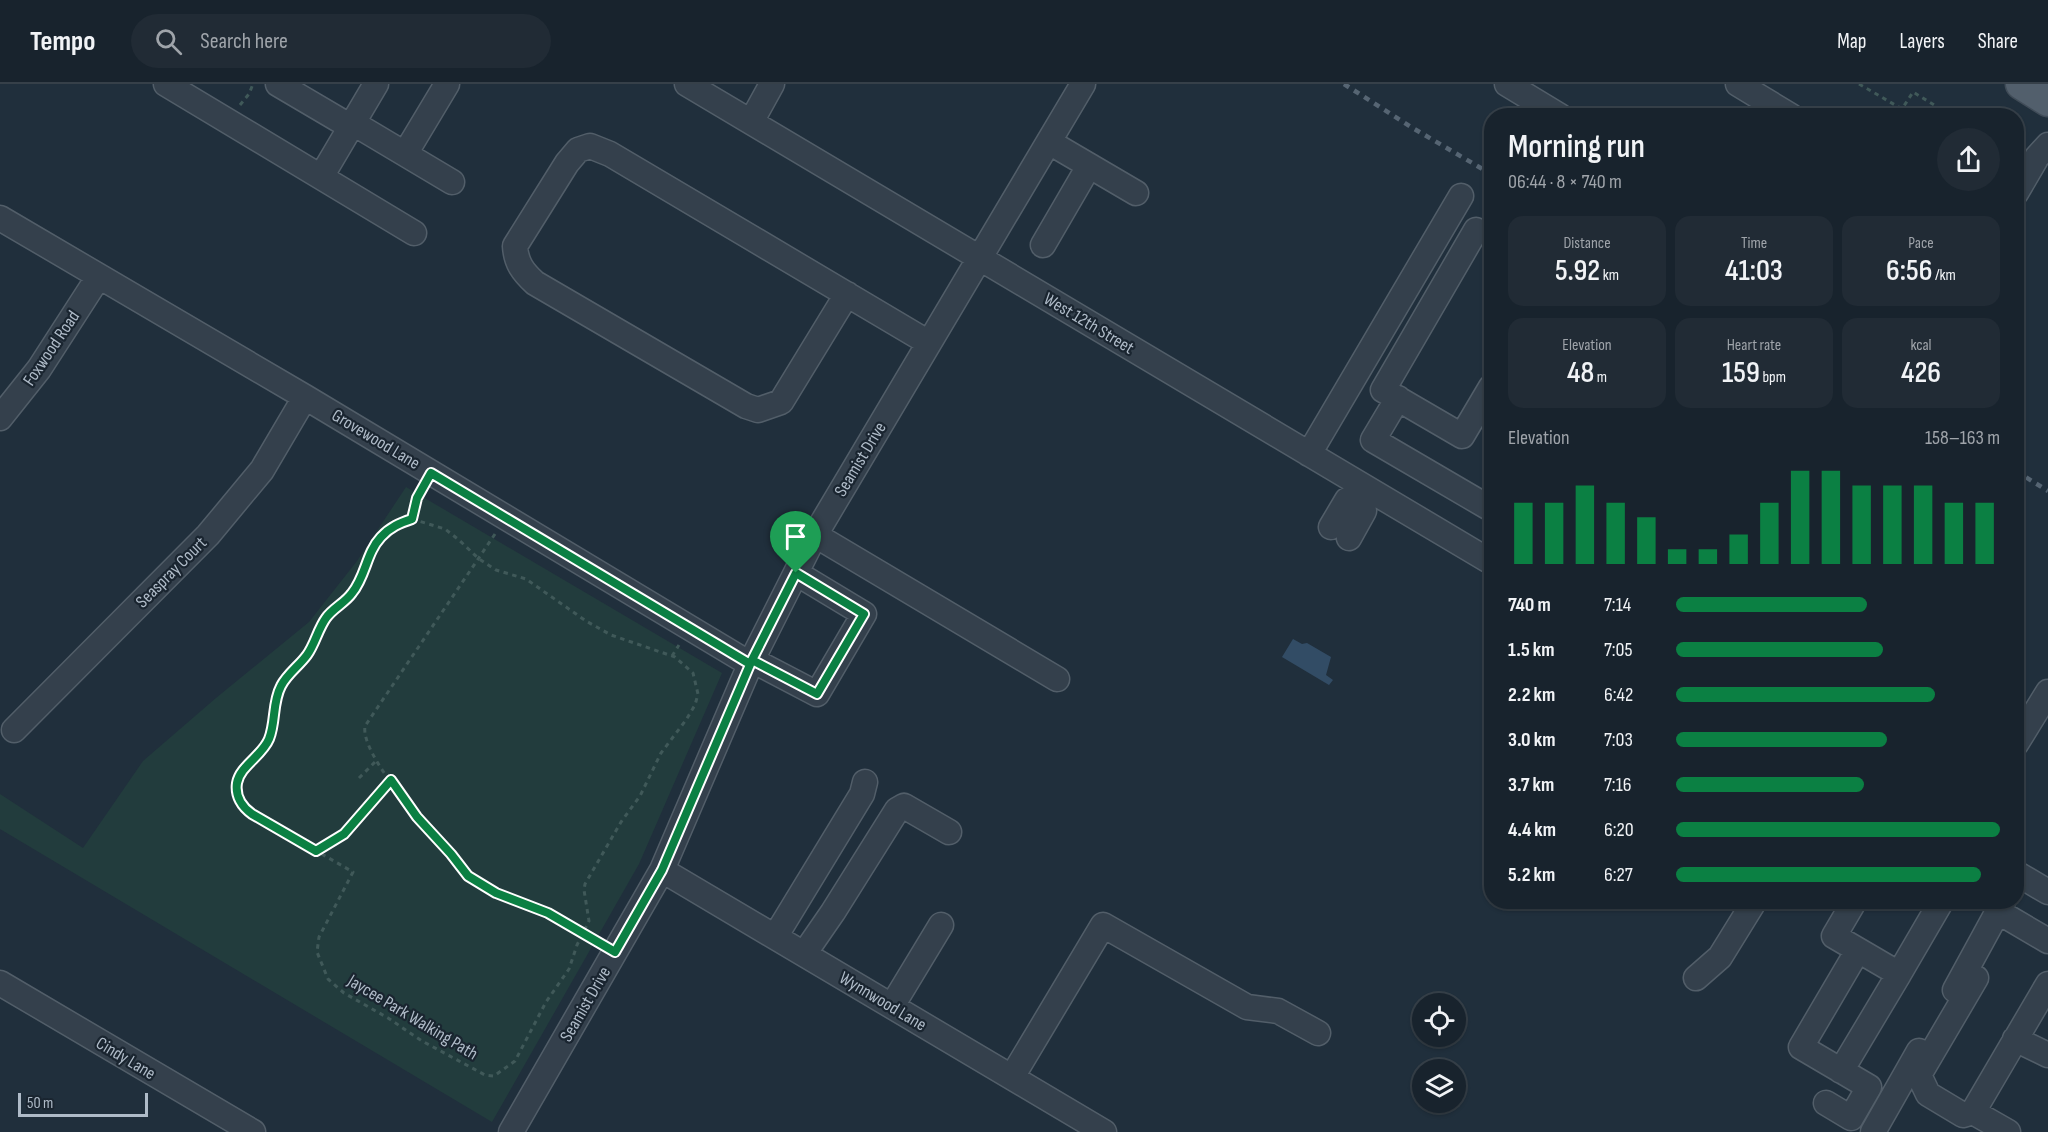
<!DOCTYPE html>
<meta charset="utf-8">
<style>
body{margin:0;font-family:"Sofia Sans Condensed",sans-serif;background:#212b35;color:#f1f3f6;height:100vh;display:flex;flex-direction:column;font-size:22px;white-space:nowrap}
*{box-sizing:border-box;margin:0}
p{font-size:20px;color:#9fa4aa}
.icon{flex:none;width:33px;height:33px;fill:none;stroke:currentColor;stroke-width:2;stroke-linecap:round;stroke-linejoin:round}
.map{position:relative;flex:1;overflow:hidden}
.details{position:absolute;left:1484px;top:24px;width:540px;height:801px;display:flex;flex-direction:column;background:#18232d;border-radius:24px;box-shadow:0 2px 4px #0004,0 0 0 2px #364049}
.details>*{flex:none}
.tools{position:absolute;left:1412px;top:909px;display:grid;gap:12px}
.tools a{display:grid;place-items:center;width:54px;height:54px;border-radius:50%;background:#18232d;box-shadow:0 2px 4px #0004,0 0 0 2px #364049;font-size:30px}
.scale{position:absolute;left:18px;bottom:15px;width:130px;box-sizing:border-box;padding-left:6px;border:3px solid #afbbc8;border-top:0;font-size:16px;line-height:21px;white-space:nowrap;color:#afbbc8;-webkit-text-stroke:4px #1a2530;paint-order:stroke}
.pin{position:absolute;display:grid;place-items:center;width:51px;height:51px;color:#fff;margin:-62px -26px;border-radius:50% 50% 50% 0;rotate:-45deg;box-shadow:0 0 6px #0007}
.pin .icon{rotate:45deg}
.round{display:grid;place-items:center;flex:none;width:63px;height:63px;border-radius:32px;background:#212b35}
.summary{display:flex;align-items:center;justify-content:space-between;height:102px;padding:0 24px}
h1{font-size:33px;font-weight:600;line-height:45px}
.figures{display:grid;grid-template-columns:repeat(3,1fr);gap:9px;height:102px;padding:6px 24px}
.figures div{display:grid;align-content:center;border-radius:15px;background:#212b35;text-align:center}
.figures b{font-size:30px;font-weight:600}
.figures small{font-size:16px;font-weight:400}
.figures p{font-size:16px}
.chart{height:168px;padding:12px 24px}
.chart p{display:flex;justify-content:space-between}
.chart svg{width:100%;height:108px;margin-top:6px;stroke:#0b8043;stroke-width:6}
ul{padding:0 24px;list-style:none;font-size:20px}
li{display:grid;grid-template-columns:96px 72px 1fr;align-items:center;height:45px}
li i{height:15px;border-radius:8px;background:#0b8043}
header{display:flex;align-items:center;gap:36px;box-sizing:border-box;height:84px;padding:0 30px;background:#18232d;border-bottom:2px solid #364049}
header strong{font-size:28px}
nav{display:flex;gap:33px;margin-inline-start:auto;font-size:21px}
.search{width:420px;height:54px;background:#212b35;display:flex;align-items:center;gap:15px;box-sizing:border-box;padding:0 21px;border-radius:33px;color:#9fa4aa;font-size:22px}
.map>svg:first-child{display:block}
</style>
<header>
<strong>Tempo</strong>
<div class="search"><svg class="icon" aria-label="search" viewBox="0 0 24 24"><circle cx="10" cy="10" r="6"/><path d="M15 15l6 6"/></svg>Search here</div>
<nav><a>Map</a><a>Layers</a><a>Share</a></nav>
</header>
<div class="map">
<svg width="2048" height="1048" viewBox="0 0 2048 1048">
<rect width="100%" height="100%" fill="#202f3c"/>
<!-- green -->
<path fill="#223c3d" d="M406 403 722 589 639 780 492 1038 0 745V710L83 764 143 677 216 614 309 538 357 477Z"/>
<!-- water -->
<path fill="#324c65" d="M1293 555 1302 560 1307 559 1331 573 1326 591 1333 596 1329 601 1282 573Z"/>
<g fill="none" stroke-linecap="round" stroke-linejoin="round">
<!-- minor casing -->
<g stroke="#525e69" stroke-width="27">
<path id="minor" d="M166 0 414 149
M278 0 351 43
M687 0 1491 478
M1507 0 1560 32
M1738 0 1791 32
M751 38 772 0
M353 39 452 98
M1049 58 1136 109
M405 70 447 0
M321 93 376 0
M2016 109 2037 73 2048 61
M0 134 305 313 750 580
M1476 146 1383 306 1462 352 1491 303
M1043 161 1089 82
M847 210 781 318 758 326 746 322 535 199C523 188 516 179 515 162L567 79 578 66 590 62 610 70 929 259
M1398 314 1373 356 1491 425
M0 334 39 285 99 192
M1309 370 1461 112
M1331 443 1347 416 1361 413
M815 451 1057 595
M1349 454 1364 427 1361 413 1366 404
M752 576 817 610 864 530 796 489
M14 646 208 451 262 386 305 313
M2016 660 2048 608
M662 786 1104 1048
M2016 789 2048 808
M1854 818 1834 852 1899 890 1941 818
M1997 827 2048 857
M775 853 862 710 865 698
M804 870 833 828 897 726 904 722 949 748
M1696 894 1720 873 1754 818
M1976 894 1919 991 1928 1010 1963 1031 1973 1028 2048 900
M0 899 253 1048
M1955 906 2003 818
M892 922 941 841
M2015 955 2048 971
M1841 987 1899 890
M1012 993 1103 841 1247 923 1278 927 1318 949
M1826 1019 1851 1034 1869 1003 1801 963 1858 866
M1973 1028 2008 1048
M511 1048 662 786 752 576 815 451 1083 0
M1873 1048 1919 967"/>
</g>
<!-- major casing -->
<g stroke="#404c58" stroke-width="33">
<path id="major" d="M2021 0 2048 17"/>
</g>
<!-- path -->
<path stroke="#405959" stroke-width="3" stroke-dasharray="4.5 4.5" stroke-linecap="butt" d="M1859 0 1902 25 1913 8 1952 32
M240 21 249 10 253 0
M412 435 445 445 459 456 479 475 496 486 526 495 586 537 611 551 675 573 693 589 698 610 695 621 686 636 661 669 640 712 621 738 585 800 584 806 589 837 577 861 569 885 546 918 515 977 494 992 485 991 422 957 388 934 344 909 328 895 317 868 319 853 353 788 252 730 241 720 237 700 239 692 260 670 269 655 277 613 282 599 309 569 325 535 353 509 362 491 369 471 380 453 395 441Z
M412 435 415 421 421 406
M495 450 365 642C360 672 430 746 451 770 457 778 463 789 471 794 495 810 520 816 546 829 564 837 581 848 598 858
M672 572 679 561
M359 694 377 676
M316 767 344 750 391 697"/>
<!-- minor -->
<use href="#minor" stroke="#34404c" stroke-width="24"/>
<!-- major -->
<use href="#major" stroke="#525f6c" stroke-width="30"/>
<!-- rail -->
<path stroke="#566573" stroke-width="4.5" stroke-dasharray="6 6" stroke-linecap="butt" d="M1344 0 1411 43 1491 90
M2016 387 2048 407"/>
</g>
<g fill="none" stroke-linecap="round" stroke-linejoin="round">
<!-- route casing -->
<g stroke="#fff" stroke-width="12">
<path id="route" d="M796 489 752 576 750 580 431 389 417 414 412 435C400 439 390 443 381 453 366 469 366 492 352 509 345 519 333 524 326 534 318 545 315 560 307 571 299 582 287 590 281 602 272 619 276 638 269 655 262 672 240 682 237 699 235 712 242 723 252 730L316 767 344 750 391 696 417 733 451 770 468 792 496 809 548 829 615 868 662 786 752 576 817 610 864 530 796 489"/>
</g>
<!-- route -->
<use href="#route" stroke="#0b8043" stroke-width="8"/>
</g>
<g text-anchor="middle" stroke-width="4.5" stroke-linejoin="round" paint-order="stroke">
<!-- street labels -->
<g font-size="18" fill="#afbbc8" stroke="#1a2530">
<text transform="translate(1089 239) rotate(31)" y="6">West 12th Street</text>
<text transform="translate(51 264) rotate(-56)" y="6">Foxwood Road</text>
<text transform="translate(376 355) rotate(31)" y="6">Grovewood Lane</text>
<text transform="translate(860 375) rotate(-59)" y="6">Seamist Drive</text>
<text transform="translate(171 488) rotate(-45)" y="6">Seaspray Court</text>
<text transform="translate(883 917) rotate(31)" y="6">Wynnwood Lane</text>
<text transform="translate(585 920) rotate(-60)" y="6">Seamist Drive</text>
<text transform="translate(413 933) rotate(31)" y="6">Jaycee Park Walking Path</text>
<text transform="translate(126 974) rotate(31)" y="6">Cindy Lane</text>
</g>
</g>
</svg>
<div class="tools">
<a><svg class="icon" aria-label="locate" viewBox="0 0 24 24"><circle cx="12" cy="12" r="6"/><path d="M12 2v4M12 18v4M2 12h4M18 12h4"/></svg></a>
<a><svg class="icon" aria-label="layers" viewBox="0 0 24 24"><path d="M12 4l9 5-9 5-9-5zM3 14l9 5 9-5"/></svg></a>
</div>
<div class="scale">50 m</div>
<div class="pin" style="left:796px;top:489px;background:#1e9e55"><svg class="icon" aria-label="arrive" viewBox="0 0 24 24"><path d="M6 21V4h12l-3 4 3 4H6"/></svg></div>
<section class="details">
<div class="summary"><div><h1>Morning run</h1><p>06:44 · 8 × 740 m</p></div><a class="round"><svg class="icon" aria-label="share" viewBox="0 0 24 24"><path d="M12 15V3M7 8l5-5 5 5M5 13v7h14v-7"/></svg></a></div>
<div class="figures">
<div><p>Distance</p><b>5.92<small> km</small></b></div>
<div><p>Time</p><b>41:03</b></div>
<div><p>Pace</p><b>6:56<small> /km</small></b></div>
</div>
<div class="figures">
<div><p>Elevation</p><b>48<small> m</small></b></div>
<div><p>Heart rate</p><b>159<small> bpm</small></b></div>
<div><p>kcal</p><b>426</b></div>
</div>
<div class="chart"><p><span>Elevation</span>158–163 m</p>
<svg viewBox="0 0 160 44" preserveAspectRatio="none"><path d="M5 44V19M15 44V19M25 44V12M35 44V19M45 44V25M55 44V38M65 44V38M75 44V32M85 44V19M95 44V6M105 44V6M115 44V12M125 44V12M135 44V12M145 44V19M155 44V19"/></svg>
</div>
<ul>
<li><b>740 m</b>7:14<i style="width:59%"></i></li>
<li><b>1.5 km</b>7:05<i style="width:64%"></i></li>
<li><b>2.2 km</b>6:42<i style="width:80%"></i></li>
<li><b>3.0 km</b>7:03<i style="width:65%"></i></li>
<li><b>3.7 km</b>7:16<i style="width:58%"></i></li>
<li><b>4.4 km</b>6:20<i style="width:100%"></i></li>
<li><b>5.2 km</b>6:27<i style="width:94%"></i></li>
</ul>
</section>
</div>
